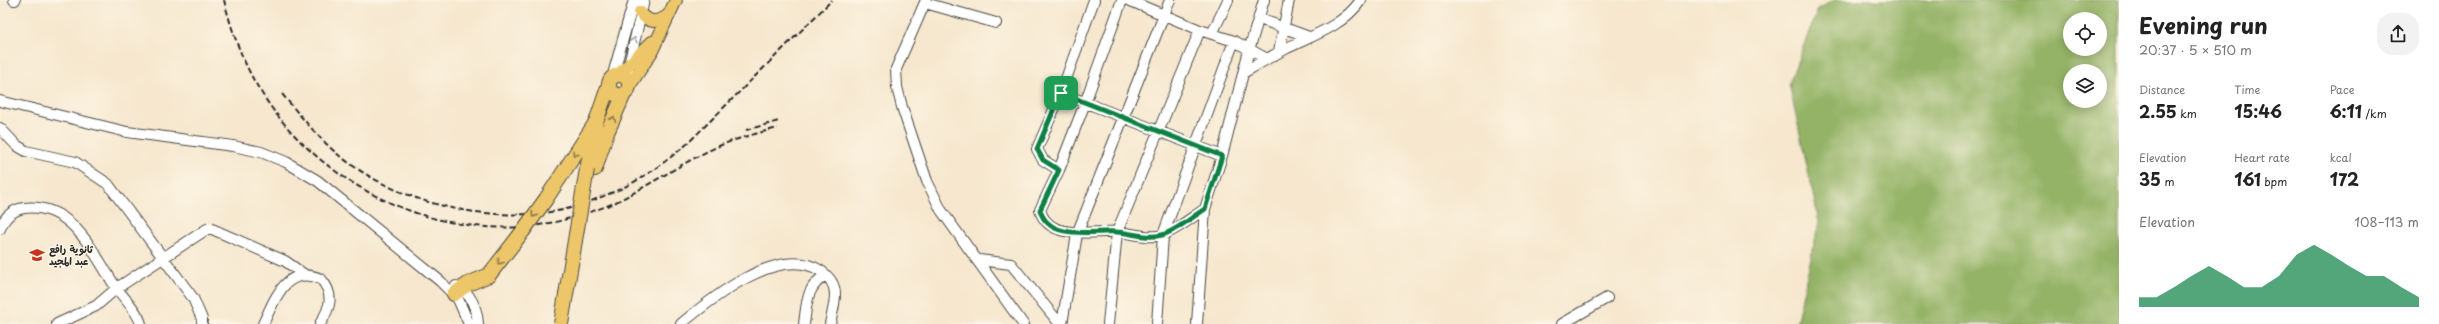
<!DOCTYPE html>
<meta charset="utf-8">
<style>
body{margin:0;font-family:"Playpen Sans","Playpen Sans Arabic",sans-serif;background:#f2f2f2;color:#222;height:100vh;display:flex;flex-direction:column;font-size:15px;white-space:nowrap}
*{box-sizing:border-box;margin:0}
p{font-size:13px;color:#767676}
.icon{flex:none;width:22px;height:22px;fill:none;stroke:currentColor;stroke-width:2;stroke-linecap:round;stroke-linejoin:round}
.map{position:relative;flex:1;overflow:hidden}
.side{display:flex;flex-direction:column;background:#fff;width:320px}
.side>*{flex:none}
.buttons{position:absolute;left:2063px;top:12px;display:grid;gap:8px}
.buttons a{display:grid;place-items:center;width:44px;height:44px;border-radius:50%;background:#fff;box-shadow:0 2px 10px #0003;font-size:20px}
.pin{position:absolute;display:grid;place-items:center;width:34px;height:34px;color:#fff;margin:-17px;border-radius:8px;box-shadow:0 2px 6px #0006}
.round{display:grid;place-items:center;flex:none;width:42px;height:42px;border-radius:16px;background:#f2f2f2}
.head{display:flex;align-items:center;justify-content:space-between;height:68px;padding:0 20px}
h1{font-size:22px;font-weight:700;line-height:30px}
.stats{display:grid;grid-template-columns:repeat(3,1fr);gap:6px;height:68px;padding:4px 20px}
.stats div{display:grid;align-content:center}
.stats b{font-size:17px;font-weight:700}
.stats small{font-size:11px;font-weight:400}
.stats p{font-size:11px}
.chart{height:112px;padding:8px 20px}
.chart p{display:flex;justify-content:space-between}
.chart svg{width:100%;height:72px;margin-top:4px;fill:#0b8043;opacity:.7}
main{display:flex;flex:1;min-height:0}
.map>svg:first-child{display:block}
</style>
<main>
<div class="map">
<svg width="2119" height="324" viewBox="0 0 2119 324">
<rect width="100%" height="100%" fill="#fcf5e5"/>
<filter id="ink" filterUnits="userSpaceOnUse"><feTurbulence type="fractalNoise" baseFrequency=".025" numOctaves="2"/><feDisplacementMap in="SourceGraphic" scale="8" xChannelSelector="R" yChannelSelector="G"/><feConvolveMatrix kernelMatrix="1 2 1 2 8 2 1 2 1" color-interpolation-filters="sRGB"/></filter>
<filter id="wash" filterUnits="userSpaceOnUse"><feTurbulence type="fractalNoise" baseFrequency=".012" numOctaves="4" result="noise"/><feDisplacementMap in="SourceGraphic" scale="16" xChannelSelector="R" yChannelSelector="G"/><feGaussianBlur stdDeviation="0.9" result="paint"/><feColorMatrix in="noise" values="0 0 0 0 0 0 0 0 0 0 0 0 0 0 0 0 0 1.4 0 .05"/><feComposite in="paint" operator="in"/></filter>
<g filter="url(#wash)">
<rect width="100%" height="100%" fill="#f6e7ce"/>
<!-- forest -->
<path fill="#94b366" stroke="#606f48" fill-rule="evenodd" d="M1834 0H2119V324H1796L1819 222 1789 83 1818 9ZM2070 19H2100V49H2070ZM2070 71H2100V101H2070Z"/>
</g>
<g filter="url(#ink)">
<g fill="none" stroke-linecap="round" stroke-linejoin="round">
<!-- minor casing -->
<g stroke="#494743" stroke-width="12">
<path id="minor" d="M14 0H15
M926 0 896 69 897 87 902 107 927 181 941 210 1023 324
M1122 0 1085 103 1059 170 1040 210C1049 242 1094 230 1117 232 1133 233 1146 239 1162 235 1176 231 1192 217 1205 209
M1128 0 1200 30 1234 41 1267 59
M925 3 996 23
M1260 19 1309 37
M1212 34 1228 0
M1279 52 1289 0
M1243 73C1258 64 1272 56 1287 48 1314 35 1343 26 1361 0
M612 78 634 0
M626 78 644 0
M1061 93 1222 156
M0 101 127 132 233 146 261 152 286 162 318 181 440 281 458 299 469 324
M0 128 16 145 26 151 75 162 108 184 193 298 202 319V324
M1059 170 1043 160 1037 149 1061 93 1094 0
M0 229C4 218 12 210 24 208 73 202 94 255 117 289 125 299 138 312 141 324
M979 260 1011 264 1060 324
M456 286C471 292 477 309 478 324
M57 324 96 306 117 288 207 229H212L285 261 305 275
M263 324C275 299 286 264 321 279 335 295 330 308 320 324
M681 324C712 298 780 243 821 271 828 276 835 284 835 294 835 304 832 314 830 324
M804 324C807 302 806 287 826 275
M1062 324 1077 234 1170 0
M1108 324 1117 232 1200 30
M1157 324 1163 235 1234 41
M1197 324 1205 209 1222 156 1249 50 1264 0
M1562 324 1607 298"/>
</g>
<!-- major casing -->
<g stroke="#494743" stroke-width="14">
<path id="major" d="M640 12C649 24 657 23 669 15
M617 76 652 42
M628 88 651 53 676 0"/>
</g>
<!-- highway casing -->
<g stroke="#494743" stroke-width="16">
<path id="highway" d="M609 85a10 10 0 1 1 20 0a10 10 0 1 1-20 0Z
M587 169 596 122 609 84
M595 169 606 135 624 94
M546 199 596 122
M454 294 468 284 489 275 523 231"/>
</g>
<!-- minor -->
<use href="#minor" stroke="#fff" stroke-width="10"/>
<!-- major -->
<use href="#major" stroke="#ecc669" stroke-width="12"/>
<!-- highway -->
<use href="#highway" stroke="#ecc669" stroke-width="14"/>
<!-- rail -->
<path stroke="#2b2b2b" stroke-width="2" stroke-dasharray="6 3" stroke-linecap="butt" d="M224 0C232 32 243 64 261 92 324 193 457 253 574 217 590 212 607 207 622 199 655 182 685 161 719 146 738 138 758 133 778 128
M282 94C299 114 315 134 335 152 393 201 475 222 550 212 570 210 592 201 611 193 639 182 664 163 687 144L832 0
M746 130 779 121"/>
<!-- highway-bridge casing -->
<g stroke="#494743" stroke-width="16" stroke-linecap="butt">
<path id="highway-bridge" d="M523 231 546 199
M561 324 587 169"/>
</g>
<!-- highway-bridge -->
<use href="#highway-bridge" stroke="#ecc669" stroke-width="14"/>
</g>
<!-- one-way arrows -->
<defs><path id="oneway-chevron" d="M-2-3.5L2.5 0L-2 3.5" fill="none" stroke-width="1.6" stroke-linecap="round" stroke-linejoin="round"/></defs>
<use stroke="#a0a0a0" href="#oneway-chevron" transform="translate(634 40) rotate(-77)"/>
<g stroke="#8c784a">
<use href="#oneway-chevron" transform="translate(613 119) rotate(-67)"/>
<use href="#oneway-chevron" transform="translate(575 154) rotate(123)"/>
<use href="#oneway-chevron" transform="translate(534 215) rotate(125)"/>
<use href="#oneway-chevron" transform="translate(500 262) rotate(127)"/>
</g>
</g>
<g fill="none" stroke-linecap="round" stroke-linejoin="round" filter="url(#ink)">
<!-- route casing -->
<g stroke="#fff" stroke-width="8">
<path id="route" d="M1061 93 1222 156 1205 209C1192 217 1176 231 1162 235 1146 239 1133 233 1117 232 1094 230 1049 242 1040 210L1059 170 1043 160 1037 149Z"/>
</g>
<!-- route -->
<use href="#route" stroke="#0b8043" stroke-width="5"/>
</g>
<!-- icons -->
<defs>
<g id="school-bare" transform="scale(1.2)"><path d="M0-5L7-2L0 1L-7-2ZM-4 1L0 2.5L4 1V4Q0 6-4 4Z" fill="#c8321e" stroke="#fcf5e5" stroke-width="2.5" paint-order="stroke"/></g>
</defs>
<g fill-rule="evenodd">
<use href="#school-bare" x="37" y="255"/>
</g>
<g text-anchor="middle" stroke-width="3" stroke-linejoin="round" paint-order="stroke">
<!-- poi labels -->
<g font-size="10" font-weight="bold" fill="#2b2b2b" stroke="#fcf5e5" text-anchor="start">
<text x="49" y="253">ثانوية رافع<tspan x="49" dy="12">عبد المجيد</tspan></text>
</g>
</g>
</svg>
<div class="buttons">
<a><svg class="icon" aria-label="locate" viewBox="0 0 24 24"><circle cx="12" cy="12" r="6"/><path d="M12 2v4M12 18v4M2 12h4M18 12h4"/></svg></a>
<a><svg class="icon" aria-label="layers" viewBox="0 0 24 24"><path d="M12 4l9 5-9 5-9-5zM3 14l9 5 9-5"/></svg></a>
</div>
<div class="pin" style="left:1061px;top:93px;background:#1e9e55"><svg class="icon" aria-label="arrive" viewBox="0 0 24 24"><path d="M6 21V4h12l-3 4 3 4H6"/></svg></div>
</div>
<section class="side">
<div class="head"><div><h1>Evening run</h1><p>20:37 · 5 × 510 m</p></div><a class="round"><svg class="icon" aria-label="share" viewBox="0 0 24 24"><path d="M12 15V3M7 8l5-5 5 5M5 13v7h14v-7"/></svg></a></div>
<div class="stats">
<div><p>Distance</p><b>2.55<small> km</small></b></div>
<div><p>Time</p><b>15:46</b></div>
<div><p>Pace</p><b>6:11<small> /km</small></b></div>
</div>
<div class="stats">
<div><p>Elevation</p><b>35<small> m</small></b></div>
<div><p>Heart rate</p><b>161<small> bpm</small></b></div>
<div><p>kcal</p><b>172</b></div>
</div>
<div class="chart"><p><span>Elevation</span>108–113 m</p>
<svg viewBox="0 0 160 44" preserveAspectRatio="none"><path d="M0 44V38L10 38L20 32L30 25L40 19L50 25L60 32L70 32L80 25L90 12L100 6L110 12L120 19L130 25L140 25L150 32L160 38V44z"/></svg>
</div>
</section>
</main>
